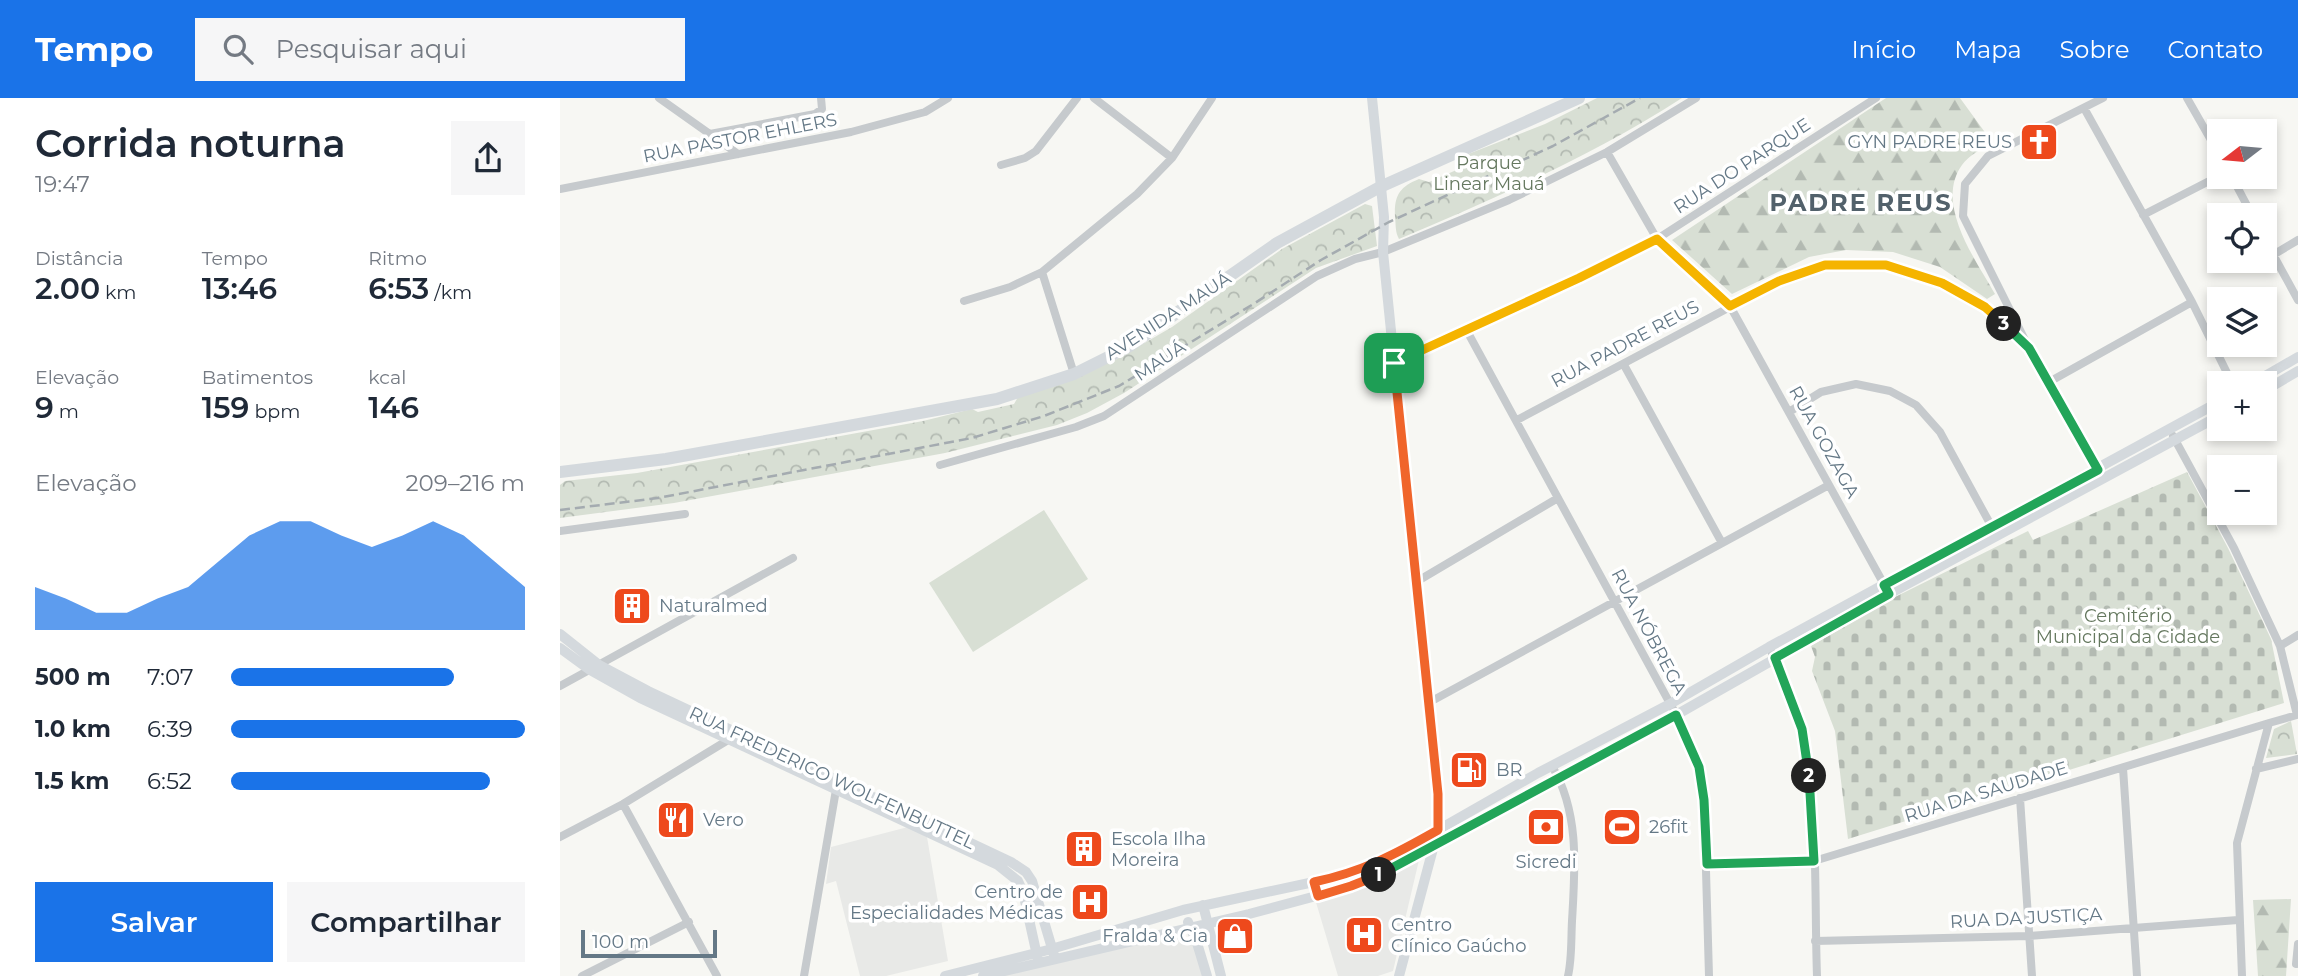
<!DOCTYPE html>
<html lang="pt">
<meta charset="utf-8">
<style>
body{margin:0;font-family:Montserrat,sans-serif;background:#f6f6f7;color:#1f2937;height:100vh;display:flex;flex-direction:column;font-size:26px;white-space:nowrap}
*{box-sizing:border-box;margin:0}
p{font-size:23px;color:#747a83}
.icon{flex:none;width:38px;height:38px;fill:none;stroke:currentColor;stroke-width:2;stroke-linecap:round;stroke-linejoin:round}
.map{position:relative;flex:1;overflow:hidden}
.side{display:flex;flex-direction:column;background:#fff;width:560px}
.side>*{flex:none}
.needle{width:46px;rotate:254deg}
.buttons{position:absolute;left:1647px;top:21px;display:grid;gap:14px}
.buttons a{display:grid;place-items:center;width:70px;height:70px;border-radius:0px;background:#fff;box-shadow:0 4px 10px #0003;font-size:35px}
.scale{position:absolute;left:21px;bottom:18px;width:136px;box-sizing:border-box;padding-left:7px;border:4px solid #647886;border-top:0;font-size:19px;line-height:24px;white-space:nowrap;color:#647886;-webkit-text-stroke:5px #fff;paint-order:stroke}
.pin{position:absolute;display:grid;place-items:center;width:60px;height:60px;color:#fff;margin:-30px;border-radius:14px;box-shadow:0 4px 10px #0006}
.km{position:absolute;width:35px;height:35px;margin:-18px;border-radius:50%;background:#222;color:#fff;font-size:19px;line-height:35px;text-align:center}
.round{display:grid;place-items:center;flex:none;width:74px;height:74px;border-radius:0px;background:#f6f6f7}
.head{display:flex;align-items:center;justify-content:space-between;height:119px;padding:0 35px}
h1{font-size:38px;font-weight:600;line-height:52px}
.metrics{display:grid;grid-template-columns:repeat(3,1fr);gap:10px;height:119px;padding:7px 35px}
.metrics div{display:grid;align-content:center}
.metrics b{font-size:30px;font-weight:600}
.metrics small{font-size:19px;font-weight:400}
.metrics p{font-size:19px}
.chart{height:196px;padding:14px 35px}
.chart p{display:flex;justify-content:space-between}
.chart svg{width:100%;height:126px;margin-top:7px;fill:#1a73e8;opacity:.7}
.primary-button{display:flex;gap:14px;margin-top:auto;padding:14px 35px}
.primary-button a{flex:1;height:80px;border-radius:0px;background:#1a73e8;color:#fff;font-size:28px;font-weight:600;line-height:80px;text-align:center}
.primary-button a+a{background:#f6f6f7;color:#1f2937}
ul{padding:0 35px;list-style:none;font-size:23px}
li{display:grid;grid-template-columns:112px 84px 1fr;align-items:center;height:52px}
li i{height:18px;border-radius:9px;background:#1a73e8}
header{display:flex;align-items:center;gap:42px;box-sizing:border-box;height:98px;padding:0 35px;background:#1a73e8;color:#fff}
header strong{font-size:33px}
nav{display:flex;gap:38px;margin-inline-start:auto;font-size:24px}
.search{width:490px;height:63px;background:#f6f6f7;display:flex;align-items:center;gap:18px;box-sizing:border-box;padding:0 24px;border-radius:0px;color:#747a83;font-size:26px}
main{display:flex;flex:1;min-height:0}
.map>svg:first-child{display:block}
</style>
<header>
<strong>Tempo</strong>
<div class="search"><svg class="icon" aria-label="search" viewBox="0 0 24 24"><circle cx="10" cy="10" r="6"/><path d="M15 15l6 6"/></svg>Pesquisar aqui</div>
<nav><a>Início</a><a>Mapa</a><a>Sobre</a><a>Contato</a></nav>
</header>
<main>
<section class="side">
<div class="head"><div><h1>Corrida noturna</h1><p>19:47</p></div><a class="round"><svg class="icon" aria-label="share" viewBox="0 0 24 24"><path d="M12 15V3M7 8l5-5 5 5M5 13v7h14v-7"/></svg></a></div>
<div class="metrics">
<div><p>Distância</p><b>2.00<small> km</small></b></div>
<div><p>Tempo</p><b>13:46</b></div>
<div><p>Ritmo</p><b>6:53<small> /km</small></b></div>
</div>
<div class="metrics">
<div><p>Elevação</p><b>9<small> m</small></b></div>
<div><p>Batimentos</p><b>159<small> bpm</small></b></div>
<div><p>kcal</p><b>146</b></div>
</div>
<div class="chart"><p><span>Elevação</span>209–216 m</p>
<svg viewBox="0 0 160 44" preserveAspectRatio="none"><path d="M0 44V29L10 33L20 38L30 38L40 33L50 29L60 20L70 11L80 6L90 6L100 11L110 15L120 11L130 6L140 11L150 20L160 29V44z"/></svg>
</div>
<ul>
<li><b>500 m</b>7:07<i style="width:76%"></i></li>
<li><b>1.0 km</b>6:39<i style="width:100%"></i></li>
<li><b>1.5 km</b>6:52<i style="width:88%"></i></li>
</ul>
<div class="primary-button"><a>Salvar</a><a>Compartilhar</a></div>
</section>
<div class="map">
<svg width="1738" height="878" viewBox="0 0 1738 878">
<defs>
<pattern id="forest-firs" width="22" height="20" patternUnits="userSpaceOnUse" patternTransform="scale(1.75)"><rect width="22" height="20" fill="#d8dfd4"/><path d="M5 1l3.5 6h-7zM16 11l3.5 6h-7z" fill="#b3bab2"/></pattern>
<pattern id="cemetery-stones" width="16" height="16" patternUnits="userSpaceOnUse" patternTransform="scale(1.75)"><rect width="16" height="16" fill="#d8dfd4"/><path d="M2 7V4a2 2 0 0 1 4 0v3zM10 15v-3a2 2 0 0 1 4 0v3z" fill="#b3bab2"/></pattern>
<pattern id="park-crowns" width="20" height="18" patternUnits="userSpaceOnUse" patternTransform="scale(1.75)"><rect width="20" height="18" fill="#d8dfd4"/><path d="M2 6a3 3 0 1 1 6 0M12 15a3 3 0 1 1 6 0" fill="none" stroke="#b3bab2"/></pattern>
</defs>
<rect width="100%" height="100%" fill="#f7f7f3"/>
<!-- built -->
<path fill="#e8e9e7" d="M348 729 367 739 388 863 326 878H300L276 783 266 786 271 749Z
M859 762 833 873 818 878H778L755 801 810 787Z
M622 836 635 848 643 878H440Z"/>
<!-- green -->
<path fill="#d8dfd4" d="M484 412 528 481 413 554 369 485Z"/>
<!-- forest -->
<path fill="url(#forest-firs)" d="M1326 0H1400L1432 44C1423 50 1408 58 1402 67 1374 106 1416 162 1435 196L1427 201 1380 169 1333 154 1286 152 1249 159 1172 196 1112 142Z
M1731 801 1726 878H1698L1693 802Z"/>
<!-- cemetery -->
<path fill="url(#cemetery-stones)" d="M1627 374 1668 450 1711 541 1724 605 1288 741 1275 633 1252 573 1255 559 1251 548 1337 498 1468 433 1473 442Z"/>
<!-- park -->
<path fill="url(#park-crowns)" d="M1037 0H1122C1034 57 936 100 839 141 835 134 836 127 835 119 834 98 839 89 859 81L869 84 901 70 903 58 985 26Z
M805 106 812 108 817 148 756 170 564 295 527 315 497 327 385 355 114 405 0 420V387L5 383 77 375 363 323 412 311 418 314 454 306 458 299 557 261 612 229 722 151Z
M1731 623 1737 656 1706 660 1714 631Z"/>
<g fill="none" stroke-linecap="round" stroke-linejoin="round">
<!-- street -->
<path stroke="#c6cacd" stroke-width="8" d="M99 0 178 56
M534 0 612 60
M1627 0 1659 56
M1524 10 1632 204 1672 285
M150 36 255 16 262 11 261 0
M1047 54 1097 141 1170 208 1326 490
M441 67 465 60 476 53 517 0
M1672 79 1692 117
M0 91 291 34 365 14 388 0
M1583 117 1659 78
M1704 140 1738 202
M1713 157 1738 142
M482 174 514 276
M404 203 450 189 482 174 577 96 612 60 652 0
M907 233 1125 633 1139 669 1144 702 1149 878
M1465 242 1403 118 1405 86 1428 58 1543 0
M834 265 1019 180 1097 141 1316 0
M1064 267 1162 445
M1489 284 1632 204
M1229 314 1261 294 1296 286 1330 293 1356 307 1380 334 1433 431
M957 322 1219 183 1265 167H1326L1382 185 1425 209 1469 249 1540 375
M1613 338 1674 450 1720 548 1737 617 1709 625 1677 745 1682 878
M380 367 516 329 544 318 757 178 795 161 823 154 949 102 1047 54 1136 0
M0 433 125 416
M856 484 998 400
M1720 548 1738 537
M1209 549C1264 650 1253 767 1257 878
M0 588 233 460
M868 605 1269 387
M992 668C1020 715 1015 771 1012 823 1011 841 1012 861 1008 878
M1563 670 1577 878
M1696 671 1738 661
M1460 700 1472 878
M63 706 157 878
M0 739 63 706 173 639
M1147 766 1254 763 1709 625
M1255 843 1469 838 1678 822
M1736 866 1738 846
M22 878 129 824
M244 878 277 686"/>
<!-- secondary -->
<path stroke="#d4d9dd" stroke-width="10" d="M812 0 824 119 823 154 878 696V732L839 878
M1693 285 1738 259
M1704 293 1738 273
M0 536 39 567 88 593 451 764 466 774 472 783 494 857
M0 550 30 572 80 600 438 767 458 783 463 794 478 862
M643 807 661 878
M628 824 637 845 647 878
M385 878 488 852 623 812 782 778 827 761 978 675 1110 606 1209 549 1659 304
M423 878 689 816 771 794 811 781 901 734 1116 617 1329 496 1659 318"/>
<!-- primary -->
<path stroke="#d4d9dd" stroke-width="12" d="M0 374 106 361 437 301 514 276 568 249 717 145 820 89 1019 0"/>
<!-- rail -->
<path stroke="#a4abb0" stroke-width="2.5" stroke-dasharray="10 5" stroke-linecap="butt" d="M0 412 98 400 244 372 412 340 484 318 559 288 695 205 761 162 829 124 993 48 1080 0"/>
</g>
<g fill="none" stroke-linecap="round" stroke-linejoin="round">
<!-- split-1 casing -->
<g stroke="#fff" stroke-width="14">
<path id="split-1" d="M819 777 791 788 758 798 754 784C802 774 836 756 878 732V696L834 265"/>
</g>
<!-- split-2 casing -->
<g stroke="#fff" stroke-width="14">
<path id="split-2" d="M819 777 1116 617 1139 669 1144 702 1147 766 1254 763 1249 678"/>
</g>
<!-- split-3 casing -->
<g stroke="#fff" stroke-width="14">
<path id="split-3" d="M1249 678 1242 631 1215 560 1329 496 1324 487 1538 372 1469 250 1444 226"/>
</g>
<!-- split-4 casing -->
<g stroke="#fff" stroke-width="14">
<path id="split-4" d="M834 265 1019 180 1097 141 1170 208 1219 183 1265 167H1326L1382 185 1425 209 1444 226"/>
</g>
<!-- split-1 -->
<use href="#split-1" stroke="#f0652b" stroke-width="9"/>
<!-- split-2 -->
<use href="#split-2" stroke="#22a559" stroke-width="9"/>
<!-- split-3 -->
<use href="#split-3" stroke="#22a559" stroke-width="9"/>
<!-- split-4 -->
<use href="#split-4" stroke="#f5b400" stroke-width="9"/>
</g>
<!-- icons -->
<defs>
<g id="church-square" transform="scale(2.0125)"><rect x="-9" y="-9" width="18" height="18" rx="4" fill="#ee491c" stroke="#fff"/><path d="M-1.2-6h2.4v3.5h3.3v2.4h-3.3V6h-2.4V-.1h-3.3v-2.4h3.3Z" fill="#fff"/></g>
<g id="building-square" transform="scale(2.0125)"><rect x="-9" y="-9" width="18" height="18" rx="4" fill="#ee491c" stroke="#fff"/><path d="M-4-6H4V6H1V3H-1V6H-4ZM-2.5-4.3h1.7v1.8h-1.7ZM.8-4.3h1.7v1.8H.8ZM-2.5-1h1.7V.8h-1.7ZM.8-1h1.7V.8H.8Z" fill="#fff"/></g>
<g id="fuel-square" transform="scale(2.0125)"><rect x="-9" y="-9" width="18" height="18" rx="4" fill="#ee491c" stroke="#fff"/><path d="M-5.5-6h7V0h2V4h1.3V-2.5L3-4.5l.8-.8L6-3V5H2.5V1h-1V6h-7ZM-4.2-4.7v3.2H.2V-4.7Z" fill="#fff"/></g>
<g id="restaurant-square" transform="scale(2.0125)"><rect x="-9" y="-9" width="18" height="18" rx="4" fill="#ee491c" stroke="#fff"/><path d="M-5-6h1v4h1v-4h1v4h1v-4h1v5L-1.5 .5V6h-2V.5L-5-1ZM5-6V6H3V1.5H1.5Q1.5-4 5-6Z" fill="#fff"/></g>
<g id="bank-square" transform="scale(2.0125)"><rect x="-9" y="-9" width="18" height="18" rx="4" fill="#ee491c" stroke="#fff"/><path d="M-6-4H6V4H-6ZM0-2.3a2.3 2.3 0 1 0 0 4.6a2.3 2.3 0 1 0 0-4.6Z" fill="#fff"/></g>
<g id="stadium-square" transform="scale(2.0125)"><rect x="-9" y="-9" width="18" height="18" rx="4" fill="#ee491c" stroke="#fff"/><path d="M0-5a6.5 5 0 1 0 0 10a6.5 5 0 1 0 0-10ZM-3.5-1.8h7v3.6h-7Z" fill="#fff"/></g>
<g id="hospital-square" transform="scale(2.0125)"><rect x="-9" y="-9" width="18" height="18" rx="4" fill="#ee491c" stroke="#fff"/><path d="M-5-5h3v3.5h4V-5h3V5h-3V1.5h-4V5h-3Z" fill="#fff"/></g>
<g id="shop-square" transform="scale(2.0125)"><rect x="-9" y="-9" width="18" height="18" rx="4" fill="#ee491c" stroke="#fff"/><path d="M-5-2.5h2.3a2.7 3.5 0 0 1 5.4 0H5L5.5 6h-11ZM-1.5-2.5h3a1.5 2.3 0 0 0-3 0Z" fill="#fff"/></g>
</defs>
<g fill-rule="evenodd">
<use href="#church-square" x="1479" y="44"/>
<use href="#building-square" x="72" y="508"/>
<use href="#fuel-square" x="909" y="672"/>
<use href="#restaurant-square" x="116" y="722"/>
<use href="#bank-square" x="986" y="729"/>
<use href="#stadium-square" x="1062" y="729"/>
<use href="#building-square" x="524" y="751"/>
<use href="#hospital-square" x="530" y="804"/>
<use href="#hospital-square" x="804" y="837"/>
<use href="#shop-square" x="675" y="838"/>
</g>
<g text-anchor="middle" stroke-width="7" stroke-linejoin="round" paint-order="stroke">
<!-- street labels -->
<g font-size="18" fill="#647886" stroke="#fff">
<text transform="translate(180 40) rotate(-11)" y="6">RUA PASTOR EHLERS</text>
<text transform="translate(1182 68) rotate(-33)" y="6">RUA DO PARQUE</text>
<text transform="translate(608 218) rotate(-33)" y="6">AVENIDA MAUÁ</text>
<text transform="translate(1065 246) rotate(-28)" y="6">RUA PADRE REUS</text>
<text transform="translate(600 263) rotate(-34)" y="6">MAUÁ</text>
<text transform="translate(1264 344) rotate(61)" y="6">RUA GOZAGA</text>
<text transform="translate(1089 534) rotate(62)" y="6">RUA NÓBREGA</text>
<text transform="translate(272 680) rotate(25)" y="6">RUA FREDERICO WOLFENBUTTEL</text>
<text transform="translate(1426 694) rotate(-17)" y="6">RUA DA SAUDADE</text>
<text transform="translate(1466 820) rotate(-3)" y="6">RUA DA JUSTIÇA</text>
</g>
<!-- poi labels -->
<g font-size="18" fill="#647886" stroke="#fff" text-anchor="start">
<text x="1452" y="50" text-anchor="end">GYN PADRE REUS</text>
<text x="99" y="514">Naturalmed</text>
<text x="936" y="678">BR</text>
<text x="143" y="728">Vero</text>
<text x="1089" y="735">26fit</text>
<text x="551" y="747">Escola Ilha<tspan x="551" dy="21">Moreira</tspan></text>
<text x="986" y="770" text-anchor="middle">Sicredi</text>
<text x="503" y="800" text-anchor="end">Centro de<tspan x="503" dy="21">Especialidades Médicas</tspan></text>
<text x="831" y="833">Centro<tspan x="831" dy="21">Clínico Gaúcho</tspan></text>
<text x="648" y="844" text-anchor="end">Fralda &amp; Cia</text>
</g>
<!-- park labels -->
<g font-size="18" fill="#65785f" stroke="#fff">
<text x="929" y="71">Parque<tspan x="929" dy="21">Linear Mauá</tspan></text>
<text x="1568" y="524">Cemitério<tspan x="1568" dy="21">Municipal da Cidade</tspan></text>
</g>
<!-- district labels -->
<g font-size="24" font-weight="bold" letter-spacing="2" fill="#52616b" stroke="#fff">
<text x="1301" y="113">PADRE REUS</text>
</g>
</g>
</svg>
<div class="buttons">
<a><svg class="needle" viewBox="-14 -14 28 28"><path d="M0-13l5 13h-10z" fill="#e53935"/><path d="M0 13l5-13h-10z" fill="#747a83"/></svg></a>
<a><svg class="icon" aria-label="locate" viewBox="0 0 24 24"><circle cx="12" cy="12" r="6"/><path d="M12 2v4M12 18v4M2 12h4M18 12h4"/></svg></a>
<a><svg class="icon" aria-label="layers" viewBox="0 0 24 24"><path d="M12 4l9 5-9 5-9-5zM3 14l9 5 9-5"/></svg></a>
<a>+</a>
<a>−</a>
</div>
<div class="scale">100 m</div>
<div class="pin" style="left:834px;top:265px;background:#1e9e55"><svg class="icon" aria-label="arrive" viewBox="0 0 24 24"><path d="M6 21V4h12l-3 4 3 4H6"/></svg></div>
<b class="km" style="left:819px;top:777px">1</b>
<b class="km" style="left:1249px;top:678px">2</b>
<b class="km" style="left:1444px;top:226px">3</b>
</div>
</main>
